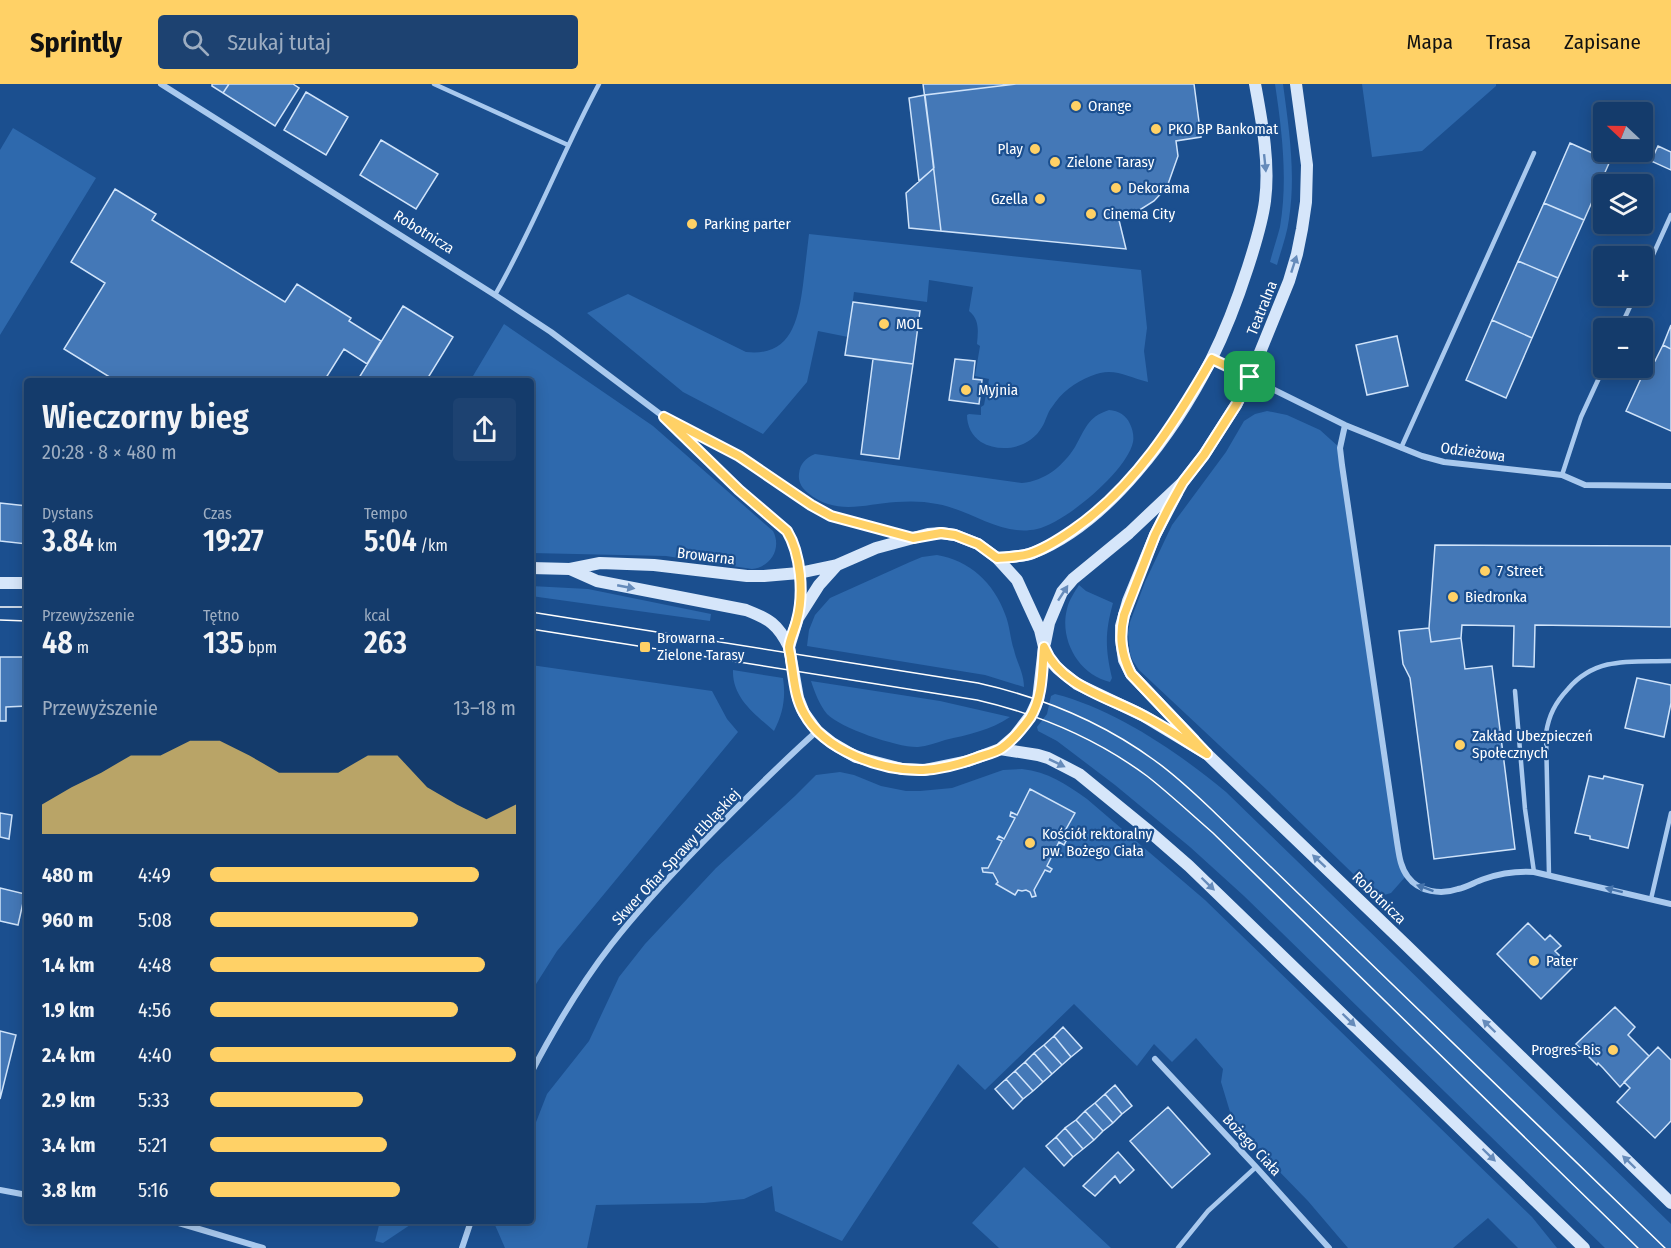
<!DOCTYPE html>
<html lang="pl">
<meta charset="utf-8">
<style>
body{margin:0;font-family:"Fira Sans Condensed",sans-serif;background:#1d4271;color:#f1f3f6;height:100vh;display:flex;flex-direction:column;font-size:22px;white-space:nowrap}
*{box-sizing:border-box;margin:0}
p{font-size:20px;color:#9dadc1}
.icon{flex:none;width:33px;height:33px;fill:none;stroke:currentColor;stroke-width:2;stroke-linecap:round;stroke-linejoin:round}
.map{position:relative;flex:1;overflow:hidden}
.sheet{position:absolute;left:24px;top:294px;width:510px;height:846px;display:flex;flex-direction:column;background:#143b6b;border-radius:6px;box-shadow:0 3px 15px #0003,0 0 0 2px #33557e}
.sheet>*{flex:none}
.needle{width:39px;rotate:292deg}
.fabs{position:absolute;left:1593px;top:18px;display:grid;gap:12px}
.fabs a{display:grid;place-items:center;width:60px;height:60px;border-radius:6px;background:#143b6b;box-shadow:0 3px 15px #0003,0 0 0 2px #33557e;font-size:30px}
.pin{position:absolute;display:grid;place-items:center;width:51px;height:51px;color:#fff;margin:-26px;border-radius:12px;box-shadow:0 3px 9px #0006}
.round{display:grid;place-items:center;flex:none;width:63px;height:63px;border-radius:6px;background:#1d4271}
.headline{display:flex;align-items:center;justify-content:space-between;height:102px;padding:0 18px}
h1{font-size:33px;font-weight:600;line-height:45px}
.metrics{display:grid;grid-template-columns:repeat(3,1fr);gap:9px;height:102px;padding:6px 18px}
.metrics div{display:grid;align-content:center}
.metrics b{font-size:30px;font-weight:600}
.metrics small{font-size:16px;font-weight:400}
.metrics p{font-size:16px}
.chart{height:168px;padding:12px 18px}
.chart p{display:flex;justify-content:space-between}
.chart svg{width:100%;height:108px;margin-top:6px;fill:#ffd166;opacity:.7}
ul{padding:0 18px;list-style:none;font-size:20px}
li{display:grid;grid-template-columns:96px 72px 1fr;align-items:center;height:45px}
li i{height:15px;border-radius:8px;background:#ffd166}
header{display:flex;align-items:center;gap:36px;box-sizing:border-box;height:84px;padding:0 30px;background:#ffd166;color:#111}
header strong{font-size:28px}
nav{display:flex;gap:33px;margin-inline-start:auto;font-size:21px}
.search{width:420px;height:54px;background:#1d4271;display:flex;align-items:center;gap:15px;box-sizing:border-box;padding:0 21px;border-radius:6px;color:#9dadc1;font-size:22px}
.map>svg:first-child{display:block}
</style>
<header>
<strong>Sprintly</strong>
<div class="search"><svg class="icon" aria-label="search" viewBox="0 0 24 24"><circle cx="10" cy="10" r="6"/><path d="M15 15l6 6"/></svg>Szukaj tutaj</div>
<nav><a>Mapa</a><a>Trasa</a><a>Zapisane</a></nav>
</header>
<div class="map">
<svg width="1671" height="1164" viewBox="0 0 1671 1164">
<rect width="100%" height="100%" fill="#1b4f8f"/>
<!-- green -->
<path fill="#2e69ad" d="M1275 0H1283C1289 45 1296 90 1289 135 1287 151 1281 166 1277 181L1270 178C1273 166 1277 155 1280 143 1288 95 1282 47 1275 0Z
M1362 0H1496V2L1422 67 1372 73Z
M13 44 96 94 0 251V66Z
M809 150 1141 186 1147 244 1144 267 1148 298C1127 293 1113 282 1091 292 1075 298 1061 309 1052 323 1047 329 1046 337 1042 343 1030 364 1001 370 981 358 972 352 967 342 967 331L969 330 981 331V323L984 321 989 295 975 292 980 262 977 260C978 247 980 236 969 227L973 203 929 196 927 218 854 208 848 253 818 247 807 298 763 350 683 308 587 229 628 210 746 268C791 273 798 237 803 201 805 184 807 167 809 150Z
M504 240 653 342 773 447C782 464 771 483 752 485L666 472 531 469V297H470Z
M1109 326C1119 327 1126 331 1130 340 1133 346 1134 353 1133 358 1127 387 1065 439 1037 445 1001 453 972 426 937 420 924 417 909 417 896 418 865 420 836 432 808 409 802 404 798 398 799 390 800 379 806 374 815 370L1022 399C1045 397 1063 382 1075 363 1085 346 1087 333 1109 326Z
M1267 327 1287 331 1320 346 1340 364 1397 758 1406 792 1391 809 1377 813 1267 706 1139 586 1133 577 1130 570 1128 549 1130 538 1145 498 1172 441 1226 368 1244 337 1255 330Z
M937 471C969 476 994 499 1005 530 1010 542 1010 554 1014 566 1017 579 1024 589 1024 603L985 591 807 562 809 546 815 531 830 514 910 478 922 473Z
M1079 501 1086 507 1113 519C1105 548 1105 564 1112 594L1110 598C1079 591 1059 556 1067 525 1069 516 1074 509 1079 501Z
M531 502 588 505 711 530 710 537 531 512Z
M531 581 712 607 727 635 738 648 557 867 531 908Z
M733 586 783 594C786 614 783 629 774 647 755 630 732 614 733 586Z
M811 597 940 617 1010 633C991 646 967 651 945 656 936 659 927 662 918 663 899 664 840 644 827 630 819 620 815 609 811 597Z
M1055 610C1115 625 1179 669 1226 708L1671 1140V1164H1605L1244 812 1190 763 1115 701 1057 657 1038 647 1037 643 1047 630 1051 612Z
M1022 685C1048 688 1066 700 1087 715L1205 816 1532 1133 1557 1164H1518L1488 1134 1453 1164H1348L1308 1117 1234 1041 1221 998 1223 985 1196 954 1172 978 1154 960 1137 982 1074 920 985 1006 958 980 842 1157 775 1127 772 1102 744 1115 704 1119 596 1121 587 1164H505L495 1141 497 1137H531V1051L547 1010 589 957 619 893 645 860 716 784 795 712 816 691 840 688 854 691 881 702 906 707H920L952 704 1003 686Z
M1024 1083 1111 1164H999L972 1139Z
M380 1137H416L383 1159 375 1157Z"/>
<!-- building -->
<path fill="#4478b7" stroke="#cfe3fa" stroke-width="1.5" d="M212 0H229L223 9 212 2Z
M229 0H293L299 4 275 42 223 9Z
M923 0H1194L1201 53 1176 57 1178 72 1167 103 1154 117 1138 127 1118 132 1126 165 909 144 906 109 934 84Z
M1016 0H1194L1201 53 1176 57 1178 72 1167 103 1154 117 1138 127 1118 132 1126 165 941 147 925 11Z
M306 8 348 33 326 71 284 46Z
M925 11 934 84 919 97 909 14Z
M381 56 438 90 416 125 360 91Z
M1570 59 1610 77 1584 136 1544 119Z
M1658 62 1671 68V86L1651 77Z
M115 105 156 130 152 136 285 218 297 200 351 234 349 237 381 257 367 280 344 265 324 297H116L64 265 105 199 71 178Z
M1544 119 1584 136 1558 194 1518 177Z
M1518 177 1558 194 1532 254 1492 236Z
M853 218 920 227 913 280 845 271Z
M403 222 453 253 426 297H357Z
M1492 236 1532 254 1506 314 1466 296Z
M1671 241V265L1663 261Z
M1397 252 1408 302 1367 311 1356 261Z
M1663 261 1671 265V347L1626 327 1650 275 1655 277Z
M873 275 913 280 899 375 861 370Z
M955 275 975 277 973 295 982 296 979 320 949 316Z
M0 419 27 422V460L0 457Z
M1435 461 1671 462V543L1535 541 1534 583 1513 582 1514 542 1462 541 1461 554 1431 558 1429 544Z
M1429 544 1431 558 1461 554 1465 585 1492 582 1515 765 1434 775 1410 594 1403 580 1399 547Z
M0 573H27V622L6 623V637H0Z
M1637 594 1671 601V619L1664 653 1625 644Z
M1589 692 1603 695 1604 692 1643 701 1628 764 1590 755V752L1575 749Z
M1030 705 1075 729 1061 754 1066 757 1064 761 1059 758 1047 782 1052 785 1050 788 1045 786 1034 806 1036 812 1032 813 1030 808 1026 806 1022 807 1018 806 1015 811 996 800 998 798 993 789 983 788 982 784H988L1002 757 997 755 999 752 1004 755 1015 734 1010 732 1011 728 1017 731Z
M0 729 12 731 9 755 0 753Z
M0 804 25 810 18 841 0 837Z
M1528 839 1545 856 1550 851 1561 862 1555 867 1572 884 1541 915 1497 870Z
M1615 923 1635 943 1628 951 1649 972 1620 1003 1603 984 1598 979 1597 981 1576 960Z
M1063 943 1082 964 1071 973 1054 952Z
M0 947 16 951 0 1015Z
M1054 952 1071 973 1062 981 1044 961Z
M1044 961 1062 981 1052 990 1034 969Z
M1658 963 1671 976V1037L1655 1054 1617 1018 1630 1004 1624 998Z
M1034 969 1052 990 1043 998 1025 978Z
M1025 978 1043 998 1033 1007 1015 987Z
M1015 987 1033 1007 1023 1015 1006 995Z
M1006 995 1023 1015 1013 1025 995 1005Z
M1115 1001 1132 1022 1122 1030 1105 1010Z
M1105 1010 1122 1030 1113 1039 1095 1019Z
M1095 1019 1113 1039 1103 1047 1085 1027Z
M1168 1023 1210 1070 1172 1104 1130 1057Z
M1085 1027 1103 1047 1094 1056 1076 1036Z
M1076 1036 1094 1056 1083 1065 1065 1044Z
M1065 1044 1083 1065 1073 1073 1056 1053Z
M1056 1053 1073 1073 1064 1082 1046 1062Z
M1118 1068 1134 1086 1120 1099 1115 1092 1095 1112 1083 1102Z"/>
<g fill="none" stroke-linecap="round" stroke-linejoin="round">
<!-- lane -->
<path stroke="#a9c9ee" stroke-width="4.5" d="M434 0 568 61
M1642 195 1671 131
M495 211C534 143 562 69 599 0
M1620 244 1635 212
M1401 364 1534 69
M1562 391 1581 333 1604 283
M1515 607 1525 725 1534 788
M1549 791 1546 649C1549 631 1555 619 1568 605 1596 572 1632 578 1671 577
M1651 815 1671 729
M1178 1164 1208 1127 1256 1083"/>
<!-- street -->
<path stroke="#a9c9ee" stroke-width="6" d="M161 0 495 211 551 248 664 333 739 407 787 447 794 462 797 473 799 489 800 516 799 528
M1212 275 1345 341 1422 372 1444 378 1562 391 1585 401 1671 402
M670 336 739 372 818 425 831 432 909 453
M1345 341 1340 364 1342 381 1397 758C1399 770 1400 783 1408 793 1419 808 1441 811 1458 805 1467 803 1475 798 1484 795 1501 789 1517 787 1534 788L1671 820
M1155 975 1256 1083 1329 1164
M531 989C554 945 580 901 611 861 639 825 670 792 702 759 739 721 777 683 817 647
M0 1106 27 1111
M172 1137 263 1164
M462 1164 471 1137"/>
<!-- secondary -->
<path stroke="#d6e6fa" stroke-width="12" d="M1177 409 1155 451 1128 517 1121 542V556L1124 576 1131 590 1194 656
M941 449 955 451 978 460 997 474 1017 496 1040 546 1044 563 1038 616 1031 631 1015 652 1000 665 968 677 925 686 902 685 856 673 832 659 817 647 804 629 798 614 789 563 798 534 819 501 837 481 876 464 928 450Z
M997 474C1009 473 1021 473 1033 469 1109 439 1175 347 1211 276 1226 246 1238 214 1248 183 1255 161 1262 140 1265 117 1270 79 1262 38 1255 0
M531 484 570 485 600 479 654 481 747 492H764L799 489 837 481
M570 485 597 497 746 526C769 535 778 540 789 563
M0 499H27
M1045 559 1049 539 1062 508 1073 495 1129 449 1183 398 1204 371 1236 321 1250 293 1289 197 1297 170 1302 145 1306 118 1307 81 1296 0
M1044 563 1048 574 1057 584 1077 600 1144 632 1207 670 1406 861 1671 1119
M1000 665 1038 671 1048 674 1079 690 1150 748 1189 782 1584 1164"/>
<!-- tram -->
<path stroke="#fff" stroke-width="1.5" d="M0 523H27
M531 528 978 599C1041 613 1102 638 1154 676 1174 690 1192 707 1210 724L1665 1164
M0 536 27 537
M531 545 977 616C1038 630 1097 655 1147 692 1170 710 1191 730 1213 749L1638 1164"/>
</g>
<!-- one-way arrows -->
<defs><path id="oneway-solid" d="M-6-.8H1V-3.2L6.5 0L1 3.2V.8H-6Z" transform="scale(1.5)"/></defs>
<g fill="#668bba">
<use href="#oneway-solid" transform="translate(1265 79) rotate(84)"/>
<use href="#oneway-solid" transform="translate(1294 180) rotate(-72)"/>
<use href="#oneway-solid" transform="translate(626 503) rotate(11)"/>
<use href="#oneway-solid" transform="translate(1063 509) rotate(-57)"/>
<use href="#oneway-solid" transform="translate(1057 679) rotate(26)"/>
<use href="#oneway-solid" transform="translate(1319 777) rotate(-137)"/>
<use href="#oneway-solid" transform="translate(1208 800) rotate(44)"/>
<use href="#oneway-solid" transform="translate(1349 936) rotate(44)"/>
<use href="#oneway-solid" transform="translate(1489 942) rotate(-136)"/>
<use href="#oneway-solid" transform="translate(1489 1071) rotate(44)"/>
<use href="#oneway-solid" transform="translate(1629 1078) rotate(-136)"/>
</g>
<g fill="#4674ac">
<use href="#oneway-solid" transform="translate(1425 804) rotate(-160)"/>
<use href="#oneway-solid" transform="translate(1614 806) rotate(-166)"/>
</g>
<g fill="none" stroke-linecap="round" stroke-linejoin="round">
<!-- route casing -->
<g stroke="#fff" stroke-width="12">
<path id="route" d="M1212 275 1250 293 1236 321 1204 371 1183 398 1168 425 1155 451 1124 531C1119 553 1121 570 1131 590L1207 670C1185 657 1164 642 1142 631 1108 613 1060 602 1044 563 1042 587 1043 613 1030 634 1022 645 1013 656 1002 664 995 669 984 671 976 674 960 680 940 685 923 686 882 687 824 667 804 629 795 614 794 594 791 576 791 572 789 567 789 563 790 554 795 545 797 536 804 510 801 470 787 447L739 406 664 333 739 372 811 421 831 432 913 454 941 449 955 451 978 460 997 474C1008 473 1019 473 1029 470 1045 465 1060 455 1073 446 1135 403 1175 339 1212 275Z"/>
</g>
<!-- route -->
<use href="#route" stroke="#ffd166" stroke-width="8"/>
</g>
<!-- markers -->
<g fill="#ffd166" stroke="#1b4f8f" stroke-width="2">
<circle cx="1076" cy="22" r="6"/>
<circle cx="1156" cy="45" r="6"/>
<circle cx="1035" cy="65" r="6"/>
<circle cx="1055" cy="78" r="6"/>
<circle cx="1116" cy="104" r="6"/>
<circle cx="1040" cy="115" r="6"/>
<circle cx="1091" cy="130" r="6"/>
<circle cx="692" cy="140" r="6"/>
<circle cx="884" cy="240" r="6"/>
<circle cx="966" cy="306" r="6"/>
<circle cx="1485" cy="487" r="6"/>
<circle cx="1453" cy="513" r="6"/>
<rect x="639" y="557" width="12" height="12" rx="3"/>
<circle cx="1460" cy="661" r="6"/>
<circle cx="1030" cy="759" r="6"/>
<circle cx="1534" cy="877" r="6"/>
<circle cx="1613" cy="966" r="6"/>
</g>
<g text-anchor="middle" stroke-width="4.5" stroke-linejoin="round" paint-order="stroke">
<!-- poi labels -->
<g font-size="15" fill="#fff" stroke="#1b4f8f" text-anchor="start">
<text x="1088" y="27">Orange</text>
<text x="1168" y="50">PKO BP Bankomat</text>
<text x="1023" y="70" text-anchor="end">Play</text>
<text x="1067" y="83">Zielone Tarasy</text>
<text x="1128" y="109">Dekorama</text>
<text x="1028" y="120" text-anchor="end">Gzella</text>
<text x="1103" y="135">Cinema City</text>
<text x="704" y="145">Parking parter</text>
<text x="896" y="245">MOL</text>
<text x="978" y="311">Myjnia</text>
<text x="1497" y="492">7 Street</text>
<text x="1465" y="518">Biedronka</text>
<text x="657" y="559">Browarna -<tspan x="657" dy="17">Zielone Tarasy</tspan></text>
<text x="1472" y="657">Zakład Ubezpieczeń<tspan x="1472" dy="17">Społecznych</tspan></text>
<text x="1042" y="755">Kościół rektoralny<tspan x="1042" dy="17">pw. Bożego Ciała</tspan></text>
<text x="1546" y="882">Pater</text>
<text x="1601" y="971" text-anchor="end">Progres-Bis</text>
</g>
<!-- street labels -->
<g font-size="15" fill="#fff" stroke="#1b4f8f">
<text transform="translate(424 148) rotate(32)" y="5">Robotnicza</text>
<text transform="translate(1262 224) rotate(-68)" y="5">Teatralna</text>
<text transform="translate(1473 368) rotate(8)" y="5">Odzieżowa</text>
<text transform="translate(706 472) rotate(7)" y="5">Browarna</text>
<text transform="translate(676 773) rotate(-47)" y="5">Skwer Ofiar Sprawy Elbląskiej</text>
<text transform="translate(1379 814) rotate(44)" y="5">Robotnicza</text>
<text transform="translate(1252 1061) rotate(47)" y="5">Bożego Ciała</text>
</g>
</g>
</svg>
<div class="fabs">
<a><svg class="needle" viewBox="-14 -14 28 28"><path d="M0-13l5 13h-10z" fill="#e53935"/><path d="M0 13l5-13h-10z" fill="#9dadc1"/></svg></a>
<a><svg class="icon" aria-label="layers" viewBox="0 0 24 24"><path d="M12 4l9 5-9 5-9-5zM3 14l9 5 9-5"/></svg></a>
<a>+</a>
<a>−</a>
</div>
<div class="pin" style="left:1250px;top:293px;background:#1e9e55"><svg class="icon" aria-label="arrive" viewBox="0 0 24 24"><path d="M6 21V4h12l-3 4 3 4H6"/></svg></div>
<section class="sheet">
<div class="headline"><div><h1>Wieczorny bieg</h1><p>20:28 · 8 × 480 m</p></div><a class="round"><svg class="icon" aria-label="share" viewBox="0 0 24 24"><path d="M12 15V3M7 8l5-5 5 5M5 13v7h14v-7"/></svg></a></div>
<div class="metrics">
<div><p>Dystans</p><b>3.84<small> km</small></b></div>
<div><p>Czas</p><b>19:27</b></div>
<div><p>Tempo</p><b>5:04<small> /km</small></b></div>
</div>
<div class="metrics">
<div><p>Przewyższenie</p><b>48<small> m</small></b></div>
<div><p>Tętno</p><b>135<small> bpm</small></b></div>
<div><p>kcal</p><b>263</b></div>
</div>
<div class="chart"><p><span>Przewyższenie</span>13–18 m</p>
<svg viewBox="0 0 160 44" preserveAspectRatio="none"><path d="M0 44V32L10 25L20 19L30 12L40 12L50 6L60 6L70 12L80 19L90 19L100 19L110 12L120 12L130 25L140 32L150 38L160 32V44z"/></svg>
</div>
<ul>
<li><b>480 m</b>4:49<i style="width:88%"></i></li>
<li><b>960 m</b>5:08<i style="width:68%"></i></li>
<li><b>1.4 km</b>4:48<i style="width:90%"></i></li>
<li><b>1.9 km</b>4:56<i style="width:81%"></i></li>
<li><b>2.4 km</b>4:40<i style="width:100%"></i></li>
<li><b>2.9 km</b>5:33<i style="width:50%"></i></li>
<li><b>3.4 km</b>5:21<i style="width:58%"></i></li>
<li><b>3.8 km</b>5:16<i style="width:62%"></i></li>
</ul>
</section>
</div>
